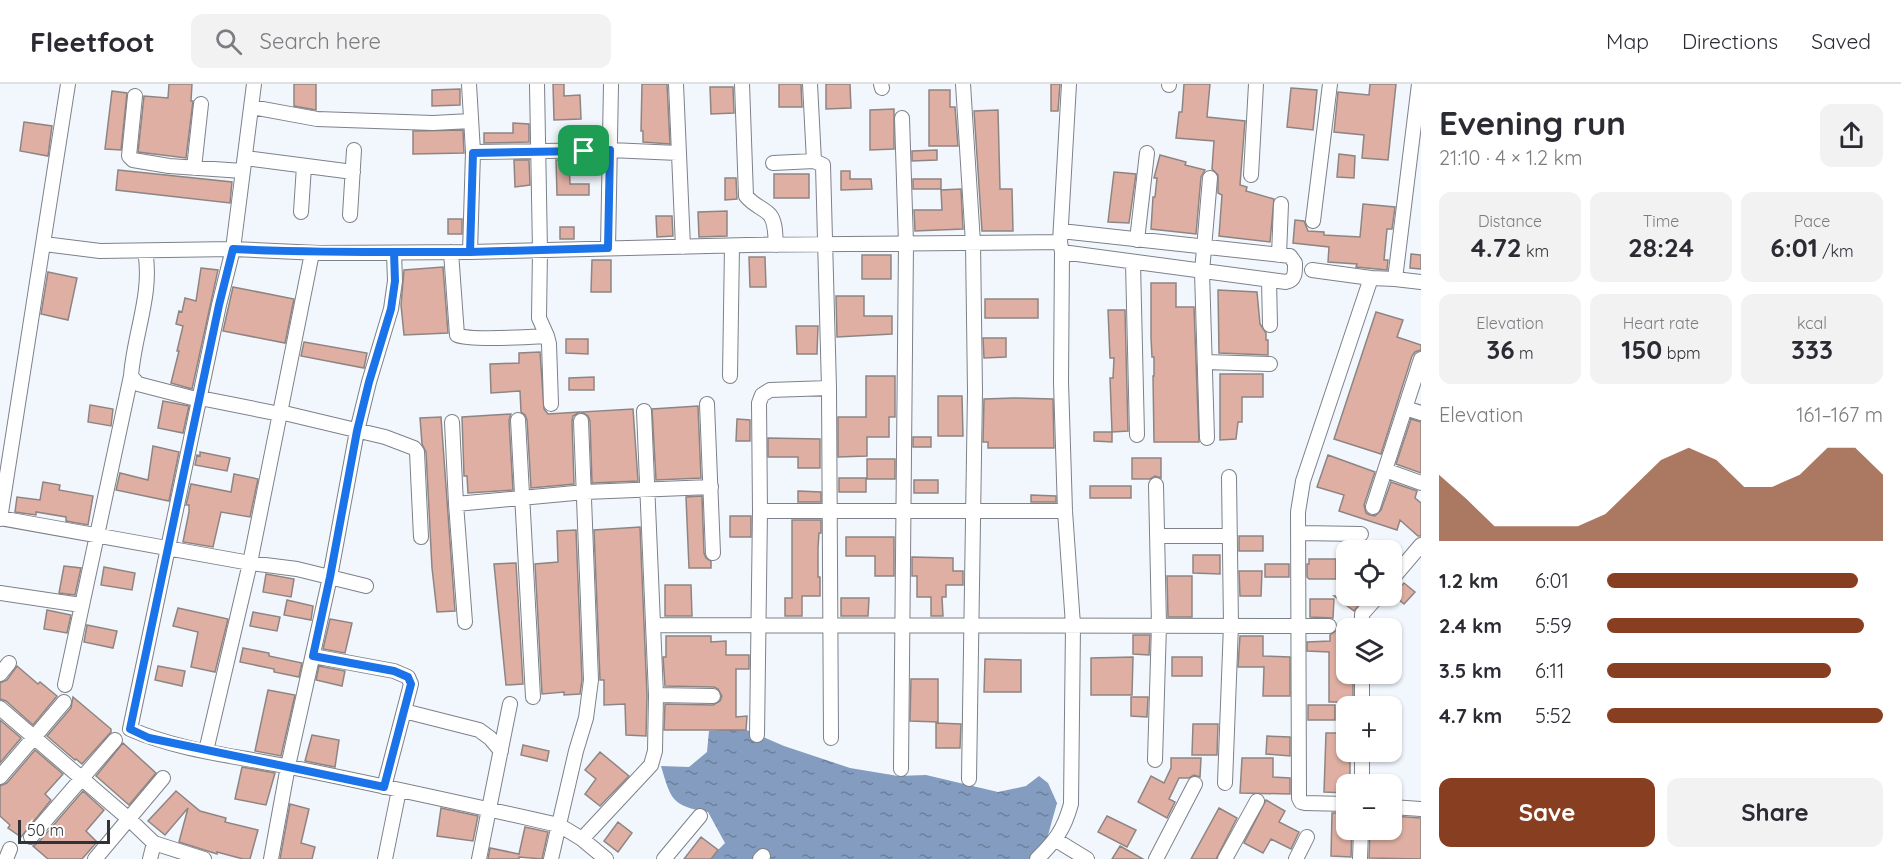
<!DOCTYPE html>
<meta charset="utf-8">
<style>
body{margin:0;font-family:Quicksand,sans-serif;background:#f2f2f3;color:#2b2b33;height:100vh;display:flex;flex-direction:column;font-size:22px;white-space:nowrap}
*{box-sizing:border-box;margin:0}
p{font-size:20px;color:#7c7c81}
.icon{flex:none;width:33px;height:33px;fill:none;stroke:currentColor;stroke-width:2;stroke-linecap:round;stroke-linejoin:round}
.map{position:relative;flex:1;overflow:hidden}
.drawer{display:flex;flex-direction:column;background:#fff;width:480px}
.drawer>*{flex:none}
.tools{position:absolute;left:1336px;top:456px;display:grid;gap:12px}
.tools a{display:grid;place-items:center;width:66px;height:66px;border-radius:12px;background:#fff;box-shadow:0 2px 4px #0004;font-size:30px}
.scale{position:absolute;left:18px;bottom:15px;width:92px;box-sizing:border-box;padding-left:6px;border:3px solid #303235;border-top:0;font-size:16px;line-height:21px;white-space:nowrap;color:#303235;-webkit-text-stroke:4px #fff;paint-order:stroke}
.pin{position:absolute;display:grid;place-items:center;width:51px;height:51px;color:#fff;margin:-26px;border-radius:12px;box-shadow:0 3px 9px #0006}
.round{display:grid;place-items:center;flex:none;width:63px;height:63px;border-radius:12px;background:#f2f2f3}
.overview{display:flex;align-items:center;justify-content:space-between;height:102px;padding:0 18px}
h1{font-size:33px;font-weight:700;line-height:45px}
.stats{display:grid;grid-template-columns:repeat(3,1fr);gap:9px;height:102px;padding:6px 18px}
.stats div{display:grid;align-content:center;border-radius:12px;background:#f2f2f3;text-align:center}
.stats b{font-size:26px;font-weight:700}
.stats small{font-size:16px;font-weight:400}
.stats p{font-size:16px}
.chart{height:168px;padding:12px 18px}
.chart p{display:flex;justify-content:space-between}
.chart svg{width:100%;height:108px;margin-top:6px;fill:#883f21;opacity:.7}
.cta{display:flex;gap:12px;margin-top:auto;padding:12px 18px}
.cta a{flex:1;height:69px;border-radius:12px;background:#883f21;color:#fff;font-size:24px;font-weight:700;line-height:69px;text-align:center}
.cta a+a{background:#f2f2f3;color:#2b2b33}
ul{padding:0 18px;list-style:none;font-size:20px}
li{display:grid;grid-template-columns:96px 72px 1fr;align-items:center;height:45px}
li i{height:15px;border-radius:8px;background:#883f21}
header{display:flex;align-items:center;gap:36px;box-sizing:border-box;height:84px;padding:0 30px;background:#fff;border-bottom:2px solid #e1e1e2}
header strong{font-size:28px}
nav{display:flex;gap:33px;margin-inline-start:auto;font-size:21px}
.search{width:420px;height:54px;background:#f2f2f3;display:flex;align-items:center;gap:15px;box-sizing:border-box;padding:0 21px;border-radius:12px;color:#7c7c81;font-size:22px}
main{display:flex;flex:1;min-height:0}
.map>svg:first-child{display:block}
</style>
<header>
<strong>Fleetfoot</strong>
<div class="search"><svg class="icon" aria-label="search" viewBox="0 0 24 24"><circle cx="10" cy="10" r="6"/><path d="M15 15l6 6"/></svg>Search here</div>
<nav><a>Map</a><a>Directions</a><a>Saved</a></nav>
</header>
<main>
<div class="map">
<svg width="1421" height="775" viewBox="0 0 1421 775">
<defs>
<pattern id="water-ripples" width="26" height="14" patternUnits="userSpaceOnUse" patternTransform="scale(1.5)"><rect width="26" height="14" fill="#839cbf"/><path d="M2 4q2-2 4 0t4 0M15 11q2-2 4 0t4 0" fill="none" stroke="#6c809c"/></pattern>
</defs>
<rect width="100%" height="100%" fill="#f2f7fe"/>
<!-- water -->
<path fill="url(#water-ripples)" d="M742 644 784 662 850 684 898 692 926 691 998 708 1026 702 1039 692 1048 699 1057 719 1045 762 1030 775H709L725 759 708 728C672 722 671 716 661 682L689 683 707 668 709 647Z"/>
<!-- building -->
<path fill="#dfafa3" stroke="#8e8583" stroke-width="1.5" d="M169 0H192L191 17H193L186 74 138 68 144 12 168 14Z
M294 0H316V26L294 22Z
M553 0H564V12L580 11 581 35 554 36Z
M642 0H667L670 60 643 58V47H641Z
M779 0H801L802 23H779Z
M826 0H850L851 24 826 25Z
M1051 0H1060L1058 27H1051Z
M1184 0H1210L1207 33 1245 37 1240 101 1247 103 1246 107 1274 115 1270 158 1219 152 1222 111 1218 109V91L1212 85 1214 57 1176 54 1179 28H1182Z
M1370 0H1396L1388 76 1362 74 1364 51 1334 48 1338 8 1369 11Z
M710 3H733L734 29 711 30Z
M1291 4 1317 6 1313 46 1287 43Z
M460 5V21L432 22V6Z
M929 6H950V23H955L958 62H929Z
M112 7 127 9 121 66 105 65Z
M894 25V65L870 66V26Z
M998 26 1000 105H1012L1013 147H982L974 27Z
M24 38 52 42 48 72 20 67Z
M513 39 529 40V58L484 59V49H513Z
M463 46 464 69 413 70V47Z
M937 66V76L912 77V67Z
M1339 70 1355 72 1354 94 1337 93Z
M1160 71 1186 78 1185 81 1205 86 1201 93 1196 150 1151 145 1153 113H1155L1157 94H1154Z
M514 76H529L530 101 515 103Z
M556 76H569L570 100H589V111H557Z
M118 86 232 98 230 119 116 106Z
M841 87H850V95H871L872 105 841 106Z
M1114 88 1136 90 1129 139 1108 138Z
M774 90H809V114H774Z
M725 94H736L737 115 725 116Z
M913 95H941V105H913Z
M961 105 963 145 915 147 914 126H942L941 106Z
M1363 120 1395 123 1392 145H1387L1384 176H1388L1387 186 1356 183 1357 180 1328 178 1329 163 1293 159 1295 136 1304 137 1308 147 1324 148V151L1360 153Z
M727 127V152L699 153 698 128Z
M656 132H672L673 152 657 153Z
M448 135H462V150H448Z
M560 143H574V155H560Z
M1411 170 1421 171V185L1410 184Z
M862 171H891V195H862Z
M749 173H765L766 203H750Z
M592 176H611V208H591Z
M443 183 448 249 404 251 401 221 404 186Z
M201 184 218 186 192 305 171 299 179 267H177L183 242 176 240 179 227 182 228 185 214 196 217Z
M48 188 77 194 68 236 41 230Z
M1151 199H1176V223H1194L1199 358H1154L1153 292H1154V273H1152L1151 254Z
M233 203 294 215 285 259 223 247Z
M1218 206 1257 208 1260 240 1266 249V256H1268V271L1219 269Z
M836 212H864V232H892V250L837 253Z
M985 215H1038V234H985Z
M1108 226H1125L1128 347 1112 348 1110 294H1113L1114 274H1110Z
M1376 228 1403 236 1397 253 1421 261V266L1415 268 1412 272 1381 370 1334 355Z
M796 242H818L817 270H797Z
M983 254H1006V273L984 274Z
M566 255H588V270L566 269Z
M304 258 367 269 364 284 301 272Z
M540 268 544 325 548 330 580 328 573 332 572 337 574 400 531 404 527 336 525 331 521 328 520 307 491 309 490 280 519 279V269Z
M1220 290H1263V313H1242V338H1238L1236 355 1220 356Z
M866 292H895V333H889V353H867V372L838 373V333H866Z
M594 293V306H569V294Z
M938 312H962L963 352H938Z
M1014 314 1053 315 1054 364H988V358H983L984 315Z
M163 317 189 322 183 349 158 344Z
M90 321 113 325 111 342 88 338Z
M698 322 701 394 656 396 652 325Z
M633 325 638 397 592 399 590 337 588 332 581 328Z
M511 330 509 336 513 406 468 409 467 392H464L462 333Z
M441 333 455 527 437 528 432 484 426 368 422 360 420 334Z
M737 335 750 336V357H736Z
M1411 335 1421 338V389L1396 380Z
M1094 348H1112V358L1094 357Z
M913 353H931V363H913Z
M768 354 820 355V384H798V373H768Z
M153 362 179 368 169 417 116 406 120 389 148 396Z
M200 368 230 374 227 387 195 381 197 371 200 372Z
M1328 371 1375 388 1364 421 1366 429 1370 431 1375 432 1381 426 1391 398 1417 407 1415 414 1421 419V452H1418L1400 436 1397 446 1339 427 1344 411 1317 403Z
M1132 374H1161V394L1155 392 1150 395H1132Z
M867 375H895V395H867Z
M234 390 258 395 250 433 221 428 213 463 183 458 189 428V421H186L191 400 231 408Z
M839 394H866V408H839Z
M914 396H938V409H914Z
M43 398 60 401 59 406 93 412 88 441 66 437V433L36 428V431L15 428 17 413 40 416Z
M1090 402H1131V414H1090Z
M798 407 821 408V418H798Z
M1031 411 1056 412V418H1031Z
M702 412 704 469 706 474 711 477V484H689L686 413Z
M730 432H751V453H730Z
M792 436H821V449H819L818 464V493H820V512H802V532H785V514H792Z
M640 443 647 611 646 652 626 651 625 620 604 621V596H600L594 446Z
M576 446 582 596 580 610 564 611V608L542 610 535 480 558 478 557 447Z
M1239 452H1263V467H1239Z
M846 453H894V492H875V472H846Z
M1193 471H1220V490L1193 489Z
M912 473 953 474V487H963V501H946V513H942L943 532H931V513H917V492H912Z
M1309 475H1336V495H1309L1307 493V480H1309Z
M516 479 523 600 506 601 494 480Z
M1265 480H1289V493H1265Z
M64 482 81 484 75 511 59 509Z
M104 483 135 489 132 506 101 501Z
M1239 487H1262L1261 512H1240Z
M266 490 294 495 291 513 263 508Z
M1167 492H1192V533H1168Z
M1404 499 1415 508 1404 520 1393 511Z
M665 501H691L692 532H665Z
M1334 512H1366L1354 527Z
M841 514H869L868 532H841Z
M1310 515H1334L1333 534 1310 533Z
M287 516 313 522 311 536 284 531Z
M178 524 228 535 215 588 191 583 198 548 173 542Z
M47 526 71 531 67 549 44 545Z
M253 528 280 533 277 547 250 542Z
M330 535 352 539 345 569 323 565Z
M87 541 117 547 113 564 84 558Z
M1336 547H1347V599H1353V618H1329V568L1307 567V558L1330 557V551Z
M1133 551H1150L1149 571 1133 570Z
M666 552H711V558L726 557V571H749V585H736V633L747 632 746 646H664L665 620 713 621 720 617 722 612 718 605 714 603 665 602 663 573H666Z
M1240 552H1263V572L1290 573V612H1263L1264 583H1238Z
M243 564 269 569V572L302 579 299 593 274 588V585L240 578Z
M1133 573 1132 611H1091V574Z
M1172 573H1202V592H1172Z
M985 575 1021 576V608H984Z
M17 582 38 600 40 598 57 612 33 641 6 617 0 615V599L7 596Z
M158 582 185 587 182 602 155 596Z
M319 582 345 587 342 602 316 596Z
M911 595H938V638L910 637Z
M268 606 295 611 281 672 255 667Z
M73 613 111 645V648L82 680 76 675 75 676 47 652 71 624Z
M1131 613H1148L1147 633 1131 632Z
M1308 621H1335V636H1308Z
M0 636 21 654 0 679Z
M936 639 961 640 960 664H936Z
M1193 640H1218L1217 671H1192Z
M1326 649H1347V668H1350V693L1347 709 1324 708Z
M312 651 339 656 335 683 305 677Z
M1267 652 1290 653V672L1266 670Z
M123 659 156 689 129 721 96 692Z
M523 661 549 667 547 677 521 671Z
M35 666 63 690 45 710 51 716 21 753 8 744 10 741 0 732V702L7 699Z
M600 668 629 692 600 722 585 710 596 695 585 686Z
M1171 674H1201L1200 693 1194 691 1189 694H1179L1169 715 1175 718 1167 734 1138 718 1151 692 1164 699 1171 684Z
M1242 674H1273V693L1290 694V710L1240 709Z
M242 683 275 689 266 721 235 715Z
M83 707 104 726 86 747 97 758 82 775H48L33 762 38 759Z
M176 707 200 727 226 734 225 738 258 746 250 775H243L217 768V770L179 758 188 724 165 751 148 737Z
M1266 716 1285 727 1279 738 1299 748 1291 765 1271 755 1263 769 1244 759Z
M290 720 309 725 301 759 315 763 312 775H280Z
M441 724 478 732 473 757 437 752Z
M1219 724 1237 734 1216 775H1191Z
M1332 729H1347V746H1352L1351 773 1331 772Z
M1107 732 1136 746 1127 763 1098 748Z
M1392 732 1421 734V775L1369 774 1370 746H1392Z
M618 738 632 749 618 768 604 757Z
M525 743 548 748 542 775 519 773V775H488L490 764 519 770Z
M701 753 718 766 711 775H684Z
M1120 762 1143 775H1112Z"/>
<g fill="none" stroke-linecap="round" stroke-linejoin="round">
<!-- minor casing -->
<g stroke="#7d8188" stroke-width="16">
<path id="minor" d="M254 0 233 165 219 221 130 645C180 667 237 672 290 683 380 701 469 721 559 741L582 755 606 775
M469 0 473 68 470 168
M537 0 540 167 539 234 547 252 549 260 551 320
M676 0 683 163
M742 0 746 112C754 122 764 124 770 131 776 139 775 151 776 161
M810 0 814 77
M881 0 882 4
M963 0 973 159 975 307 969 695
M1419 0 1395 195 1421 198
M1169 1V0
M135 12 129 72 133 76 169 82 243 87
M252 23 317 35 433 39 471 37
M473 68 610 66 678 69
M245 74 353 88
M773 79 814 77 823 81 829 304 831 654
M194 84 201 20
M1251 91 1256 0
M301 128 304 82
M350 131 354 66
M1313 137 1330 0
M1061 147 1290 172 1295 179C1295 187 1296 196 1286 198L1062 168
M1137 156 1147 69
M44 160 100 167 233 165 319 169 470 168 748 161 1060 158
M608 164 611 0
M145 167C153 209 134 250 131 292L138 300 200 316
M451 168 457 251C470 257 529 253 547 252
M1279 171 1281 120
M1133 179 1137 351
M1312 186 1371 194
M1269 196 1270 241
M1205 278 1270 280
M730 292 732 162
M200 314 280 330
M707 320 713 469
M1405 324 1421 329
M280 328 385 353 414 364 417 368 421 453
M518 336 533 613
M452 338 456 420 465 538
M1207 354 1202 188 1210 94
M1385 386 1421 399
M456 420 585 408 711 403
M1373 423 1421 275
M760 427H1065
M0 434 250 479 297 485 366 502
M0 435 68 0
M1299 449 1361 450
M1157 452H1230
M1392 495 1421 461
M0 509 81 521
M654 541 1329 542
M1362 544V530L1378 512
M313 572 394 587 408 593 411 600 384 703
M0 590 9 579
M1362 590V622
M65 601 131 292
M656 611 713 612
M0 624 130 736 154 759 204 775
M404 627 479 646 490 654 501 667
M757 651 760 427 759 319 762 311 770 306 829 304
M206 667 250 479 312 169
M1362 668V700
M1155 676 1159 541 1156 401
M901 685 906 159 902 34
M0 693 64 618
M1225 699 1231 541 1229 393
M1347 720 1305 719 1301 718 1299 714 1298 428 1303 397 1371 194 1395 195
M1392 723 1421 725
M31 753 115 656
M582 755 651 681 655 667 656 611 644 327
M1056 756 1087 775
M6 775 10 765
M95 775 163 694
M150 775 154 759
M271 775 288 682 330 493 357 347 369 298 391 225 395 197 394 169
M385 775 399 706
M479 775 510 620
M551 775 576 667 586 634 591 596 581 337
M664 775 700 732
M760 775 763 772
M1037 775C1055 757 1064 746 1071 720L1073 541 1065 427 1061 298 1062 168 1060 158 1069 0
M1156 775 1195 700
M1225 775 1257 717
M1296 775 1307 753
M1360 775 1361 746"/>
</g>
<!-- minor -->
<use href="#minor" stroke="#fff" stroke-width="14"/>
</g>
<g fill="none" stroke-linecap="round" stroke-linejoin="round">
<!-- route casing -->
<g stroke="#fff" stroke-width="12">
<path id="route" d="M584 67 473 69 470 168C391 168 312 169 233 165L219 221 130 645 149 654 384 703 411 600 408 593 394 587 313 572 330 493 357 347 369 298 391 225 395 197 394 168H470L608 164 610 66 584 67"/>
</g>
<!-- route -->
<use href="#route" stroke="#1a73e8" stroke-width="8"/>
</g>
</svg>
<div class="tools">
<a><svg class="icon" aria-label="locate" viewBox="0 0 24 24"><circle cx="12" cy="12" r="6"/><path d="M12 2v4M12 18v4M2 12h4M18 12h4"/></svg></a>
<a><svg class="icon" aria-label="layers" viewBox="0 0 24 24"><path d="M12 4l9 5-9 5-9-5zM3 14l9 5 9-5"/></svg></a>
<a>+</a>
<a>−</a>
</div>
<div class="scale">50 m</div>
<div class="pin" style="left:584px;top:67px;background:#1e9e55"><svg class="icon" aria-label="arrive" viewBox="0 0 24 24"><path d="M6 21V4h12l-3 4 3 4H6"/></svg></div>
</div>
<section class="drawer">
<div class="overview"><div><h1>Evening run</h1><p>21:10 · 4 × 1.2 km</p></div><a class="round"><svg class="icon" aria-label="share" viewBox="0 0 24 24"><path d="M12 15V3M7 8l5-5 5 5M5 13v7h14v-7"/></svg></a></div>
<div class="stats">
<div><p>Distance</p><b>4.72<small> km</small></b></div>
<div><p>Time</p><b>28:24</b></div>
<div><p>Pace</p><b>6:01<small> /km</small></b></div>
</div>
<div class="stats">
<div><p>Elevation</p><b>36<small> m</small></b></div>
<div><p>Heart rate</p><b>150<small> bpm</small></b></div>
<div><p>kcal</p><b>333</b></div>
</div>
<div class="chart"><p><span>Elevation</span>161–167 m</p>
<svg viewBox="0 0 160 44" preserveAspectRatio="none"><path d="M0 44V17L10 27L20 38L30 38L40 38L50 38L60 33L70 22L80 11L90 6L100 11L110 22L120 22L130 17L140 6L150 6L160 17V44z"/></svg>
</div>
<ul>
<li><b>1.2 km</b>6:01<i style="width:91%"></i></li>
<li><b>2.4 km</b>5:59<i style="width:93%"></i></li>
<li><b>3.5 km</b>6:11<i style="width:81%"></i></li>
<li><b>4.7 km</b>5:52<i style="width:100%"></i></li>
</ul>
<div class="cta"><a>Save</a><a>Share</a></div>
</section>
</main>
